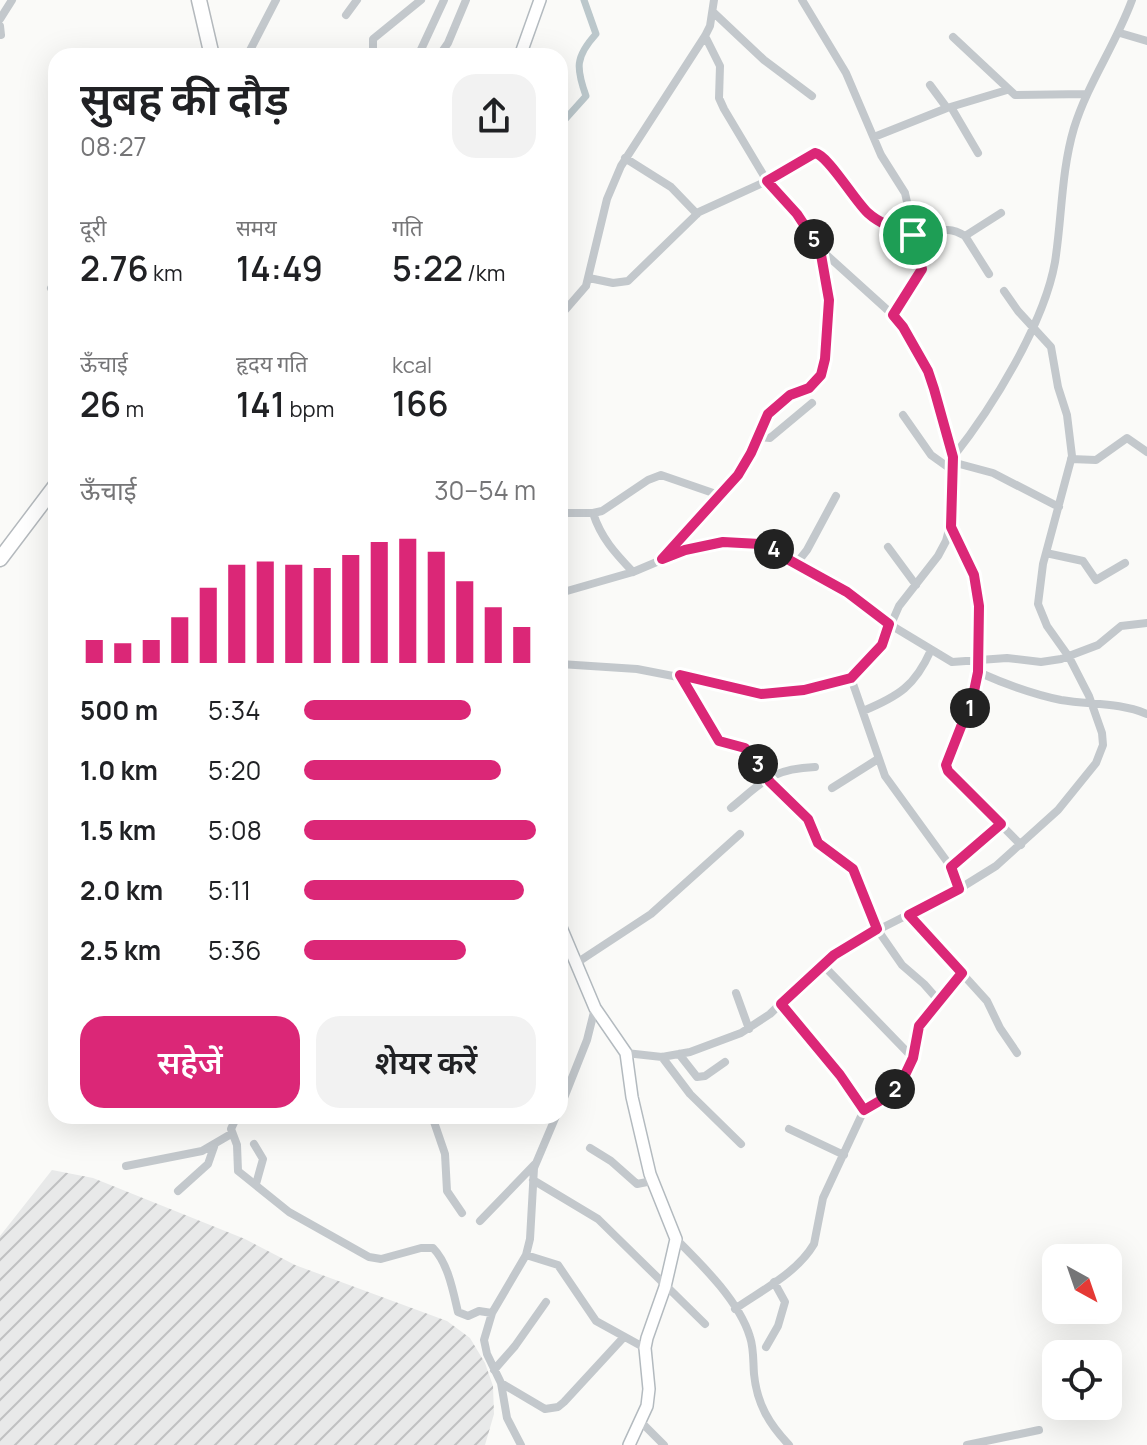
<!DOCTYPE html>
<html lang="hi">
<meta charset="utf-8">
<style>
body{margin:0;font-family:Manrope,"Noto Sans Devanagari",sans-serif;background:#f2f2f2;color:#202124;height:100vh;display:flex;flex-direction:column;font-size:30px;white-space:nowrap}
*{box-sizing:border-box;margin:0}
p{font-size:26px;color:#757577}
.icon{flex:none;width:44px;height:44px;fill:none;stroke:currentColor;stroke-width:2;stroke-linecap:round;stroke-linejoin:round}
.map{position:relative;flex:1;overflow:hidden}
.panel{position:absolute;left:48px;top:48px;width:520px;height:1076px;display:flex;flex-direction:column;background:#fff;border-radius:24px;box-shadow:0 8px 32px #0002}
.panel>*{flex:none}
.needle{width:52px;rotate:140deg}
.controls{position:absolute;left:1042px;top:1244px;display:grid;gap:16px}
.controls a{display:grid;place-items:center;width:80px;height:80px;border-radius:16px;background:#fff;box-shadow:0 8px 32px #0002;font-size:40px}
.pin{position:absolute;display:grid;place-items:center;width:68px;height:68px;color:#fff;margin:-34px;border:4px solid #fff;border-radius:50%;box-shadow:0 2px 8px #0007}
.km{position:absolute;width:40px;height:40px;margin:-20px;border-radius:50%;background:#222;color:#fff;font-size:22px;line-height:40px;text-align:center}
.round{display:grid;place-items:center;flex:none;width:84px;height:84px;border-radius:24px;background:#f2f2f2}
.headline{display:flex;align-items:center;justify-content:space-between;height:136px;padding:0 32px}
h1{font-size:44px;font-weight:600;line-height:60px}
.metrics{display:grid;grid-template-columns:repeat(3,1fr);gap:12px;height:136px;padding:8px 32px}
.metrics div{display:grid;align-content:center}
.metrics b{font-size:34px;font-weight:600}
.metrics small{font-size:22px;font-weight:400}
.metrics p{font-size:22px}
.chart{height:224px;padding:16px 32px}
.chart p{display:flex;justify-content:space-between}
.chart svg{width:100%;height:144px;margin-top:8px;stroke:#db2777;stroke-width:6}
.primary-button{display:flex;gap:16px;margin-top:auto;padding:16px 32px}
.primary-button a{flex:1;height:92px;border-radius:24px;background:#db2777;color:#fff;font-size:32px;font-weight:600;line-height:92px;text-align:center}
.primary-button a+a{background:#f2f2f2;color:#202124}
ul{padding:0 32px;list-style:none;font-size:26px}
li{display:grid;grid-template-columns:128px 96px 1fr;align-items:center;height:60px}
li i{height:20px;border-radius:10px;background:#db2777}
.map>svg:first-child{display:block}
</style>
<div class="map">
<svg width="1147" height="1445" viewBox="0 0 1147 1445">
<defs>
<pattern id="industrial-furrows" width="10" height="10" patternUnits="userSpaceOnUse" patternTransform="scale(2)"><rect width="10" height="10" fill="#e8e9e9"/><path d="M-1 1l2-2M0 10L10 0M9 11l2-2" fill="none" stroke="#c0c1c2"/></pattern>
</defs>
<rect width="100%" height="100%" fill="#fafaf8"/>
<!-- industrial -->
<path fill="url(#industrial-furrows)" d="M52 1170 93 1178 245 1239 295 1265 447 1321 470 1338 485 1363 493 1386 494 1414 485 1445H0V1236Z"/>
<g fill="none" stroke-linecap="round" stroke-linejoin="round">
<!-- canal -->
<path stroke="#bbc7cb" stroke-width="7" d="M560 125 586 96C576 68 575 57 596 34L584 0"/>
<!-- secondary casing -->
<g stroke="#b3babf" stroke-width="14">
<path id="secondary" d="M520 56 540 0
M560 592V594
M560 925 595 1008 626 1053 632 1097 650 1174 676 1239 665 1287 647 1338 645 1348 649 1389 647 1406 629 1445"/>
</g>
<!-- highway casing -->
<g stroke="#b4b9bd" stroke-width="17">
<path id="highway" d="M199 0 212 56
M0 559 56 485"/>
</g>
<!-- street -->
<path stroke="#c3c8cc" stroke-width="8" d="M802 0 846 73 881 155 905 193 922 269 893 315
M713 12 764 60 812 96
M346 15 357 0
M0 19 12 0
M0 26 1 35
M1120 33 1147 41
M953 37 1015 95 1086 94
M247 56 276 0
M373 56V39L421 0
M418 56 444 0
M439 56 448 43 466 0
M930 85 947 108
M951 107 978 153
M874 137 947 108 1007 90
M625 158 671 187 697 214
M965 236 989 274
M589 278 613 283 628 281 699 212 767 181 815 153C829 155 856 204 872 217 883 224 899 234 912 235 935 237 943 222 965 236L1001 213
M51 288 56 290
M560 316 586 286 607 199 621 166 705 36 710 26 714 0
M903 415 931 455 952 470
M758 437 770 438 812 403
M953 457C992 408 1044 324 1055 262 1062 218 1061 172 1074 128 1088 83 1116 44 1132 0
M1071 459 1096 460 1127 438 1147 452
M952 462 993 473 1059 507
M560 513H593L602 511 648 480 661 475 719 495
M593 513C601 538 615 553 633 572
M951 527 967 557 977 591 978 672 970 708 946 765 948 771 1021 845
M888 547 916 585
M1046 553 1083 561 1096 580 1125 563
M665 555 738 475 751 453 768 414 782 400 809 388 816 382 825 359 829 300 820 249 797 214 767 181 724 109 719 98 720 66 705 36
M796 564 807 550 836 496
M560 593 633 572 685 550 723 542H747L772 548 806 570 847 592 889 624 952 662 1007 658 1041 662 1061 659 1098 645 1121 626 1147 623
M560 664 637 669 771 695 842 681 858 672 882 645 899 606 938 556 946 541 953 514V457L934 389 928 371 903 327 893 315 820 249
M978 672C1005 684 1032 694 1061 700 1090 705 1119 702 1147 714
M680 675 719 741 745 748 770 782 808 819 818 843 853 869 877 929 902 965 924 984 939 1001
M863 711C899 696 915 686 931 650
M832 788 878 759
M731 808C764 781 771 769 815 767
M951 867 1001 824
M959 889 996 866 1058 810 1096 763 1103 745 1102 733 1089 696 1069 657 1047 626 1038 604 1043 564 1072 456 1067 415 1058 387 1051 347 1018 311 1004 291
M909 915 987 1001 1000 1028 1017 1053
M575 964 651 914 740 834
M822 964 913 1058
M736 993 749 1029
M626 1053 662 1057 690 1052 741 1033 770 1014 822 964 848 945 959 889 951 867 885 776 851 678
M679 1054 697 1077 705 1076 725 1062
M662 1057 690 1094 741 1144
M560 1108 587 1040 595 1008
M864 1110 883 1099 904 1077 913 1058 919 1026 962 973
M237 1116 231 1129 237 1145 238 1171 289 1212 369 1257 381 1259 421 1248H433C448 1263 453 1291 458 1312L468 1316 479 1311 492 1313
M432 1116 445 1154 447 1191 462 1213
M789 1129 844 1155
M254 1144 263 1159 256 1184
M590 1148 611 1161 637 1184 652 1181
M126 1166 202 1151 231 1134
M533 1180 598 1219 705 1324
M178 1191 208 1164 215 1144
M480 1221 535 1164
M676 1239C702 1265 739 1301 750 1337 754 1349 753 1362 754 1374 757 1404 769 1424 789 1445
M526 1255 558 1265 596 1321 645 1348
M735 1309C762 1290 797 1273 814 1244L823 1198 864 1110 840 1075 781 1004
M766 1347 778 1326 785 1302 774 1282
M494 1370 515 1346 546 1302
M501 1383 545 1409 558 1407 564 1402 623 1338
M641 1422 664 1445
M521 1445 507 1418 501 1383 487 1354 484 1340 492 1313 526 1255 530 1239 534 1168 556 1116
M967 1445 1039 1430"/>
<!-- secondary -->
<use href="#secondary" stroke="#fff" stroke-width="11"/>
<!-- highway -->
<use href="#highway" stroke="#fff" stroke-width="14"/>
</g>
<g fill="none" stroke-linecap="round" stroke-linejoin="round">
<!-- route casing -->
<g stroke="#fff" stroke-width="16">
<path id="route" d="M815 153C828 155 854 200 868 213 880 224 897 230 913 235L922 269 893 315 903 327 928 371 934 389 953 457 951 527 974 575 979 606 978 672 973 696 946 765 948 771 1001 824 951 867 959 889 909 915 962 973 919 1026 913 1058 904 1077 883 1099 864 1110 840 1075 781 1004 834 955 877 929 853 869 818 843 808 819 770 782 745 748 719 741 680 675 761 694 804 690 851 678 882 645 889 624 847 592 760 544 723 542 685 550 662 559 738 475 751 453 768 414 790 395 809 388 821 375 825 359 829 300 820 249 797 214 767 181Z"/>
</g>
<!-- route -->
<use href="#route" stroke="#db2777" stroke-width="10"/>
</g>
</svg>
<div class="controls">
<a><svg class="needle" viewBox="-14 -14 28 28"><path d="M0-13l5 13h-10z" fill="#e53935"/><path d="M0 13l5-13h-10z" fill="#757577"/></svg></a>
<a><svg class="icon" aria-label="locate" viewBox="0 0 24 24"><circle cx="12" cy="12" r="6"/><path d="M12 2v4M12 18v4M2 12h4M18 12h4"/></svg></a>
</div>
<div class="pin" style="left:913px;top:235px;background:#1e9e55"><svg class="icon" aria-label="arrive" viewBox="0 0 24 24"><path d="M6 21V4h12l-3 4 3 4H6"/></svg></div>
<b class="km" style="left:970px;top:708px">1</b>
<b class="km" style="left:895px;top:1089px">2</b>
<b class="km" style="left:758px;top:764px">3</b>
<b class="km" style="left:774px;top:549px">4</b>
<b class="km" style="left:814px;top:239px">5</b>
<section class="panel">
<div class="headline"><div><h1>सुबह की दौड़</h1><p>08:27</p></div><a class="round"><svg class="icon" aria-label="share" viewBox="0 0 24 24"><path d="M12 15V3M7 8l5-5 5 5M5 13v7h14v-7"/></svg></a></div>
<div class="metrics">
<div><p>दूरी</p><b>2.76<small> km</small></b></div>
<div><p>समय</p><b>14:49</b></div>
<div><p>गति</p><b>5:22<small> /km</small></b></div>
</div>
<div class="metrics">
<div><p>ऊँचाई</p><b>26<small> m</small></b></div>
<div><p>हृदय गति</p><b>141<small> bpm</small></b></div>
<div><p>kcal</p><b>166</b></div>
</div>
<div class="chart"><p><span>ऊँचाई</span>30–54 m</p>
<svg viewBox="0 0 160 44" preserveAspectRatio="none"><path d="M5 44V37M15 44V38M25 44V37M35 44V30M45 44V21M55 44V14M65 44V13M75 44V14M85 44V15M95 44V11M105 44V7M115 44V6M125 44V10M135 44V19M145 44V27M155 44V33"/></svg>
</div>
<ul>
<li><b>500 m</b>5:34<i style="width:72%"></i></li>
<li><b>1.0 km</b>5:20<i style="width:85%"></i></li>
<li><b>1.5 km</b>5:08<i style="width:100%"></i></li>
<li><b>2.0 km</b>5:11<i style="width:95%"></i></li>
<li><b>2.5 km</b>5:36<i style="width:70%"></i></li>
</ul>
<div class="primary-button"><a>सहेजें</a><a>शेयर करें</a></div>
</section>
</div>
